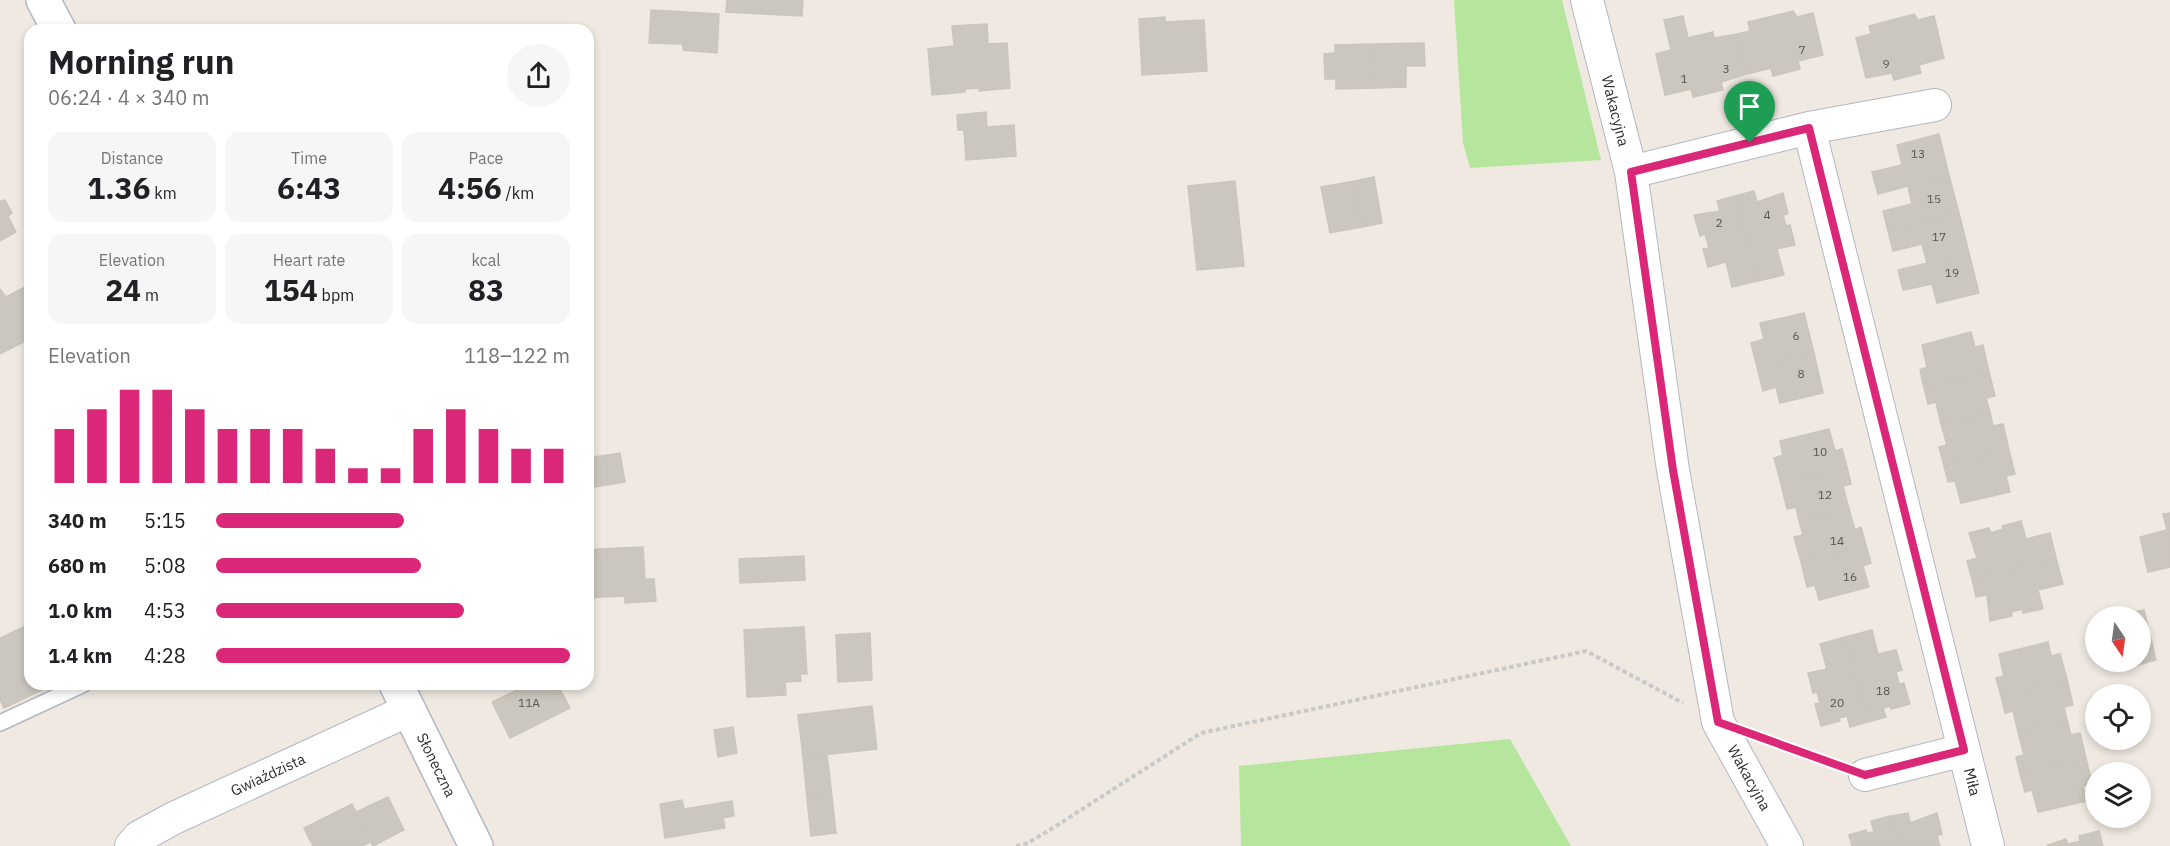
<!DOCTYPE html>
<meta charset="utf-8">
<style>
body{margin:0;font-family:"IBM Plex Sans",sans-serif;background:#f6f6f6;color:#202124;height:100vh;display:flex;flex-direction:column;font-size:22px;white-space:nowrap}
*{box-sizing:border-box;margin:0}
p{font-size:20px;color:#757577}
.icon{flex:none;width:33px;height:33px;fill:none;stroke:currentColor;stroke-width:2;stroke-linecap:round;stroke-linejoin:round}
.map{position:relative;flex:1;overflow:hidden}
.panel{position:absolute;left:24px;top:24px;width:570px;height:666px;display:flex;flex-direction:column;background:#fff;border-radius:18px;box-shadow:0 3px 9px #0003}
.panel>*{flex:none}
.needle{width:39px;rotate:167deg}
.tools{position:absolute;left:2085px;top:606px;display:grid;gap:12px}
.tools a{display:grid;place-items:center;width:66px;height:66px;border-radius:50%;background:#fff;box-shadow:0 3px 9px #0003;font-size:30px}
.pin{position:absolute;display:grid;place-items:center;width:51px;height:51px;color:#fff;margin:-62px -26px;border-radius:50% 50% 50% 0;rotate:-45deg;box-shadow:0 0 6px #0007}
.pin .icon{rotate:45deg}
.round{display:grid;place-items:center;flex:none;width:63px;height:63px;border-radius:32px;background:#f6f6f6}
.summary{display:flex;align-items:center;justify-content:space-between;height:102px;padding:0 24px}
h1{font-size:33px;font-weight:700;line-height:45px}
.figures{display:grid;grid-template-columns:repeat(3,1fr);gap:9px;height:102px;padding:6px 24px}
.figures div{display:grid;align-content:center;border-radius:15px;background:#f6f6f6;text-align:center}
.figures b{font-size:30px;font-weight:700}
.figures small{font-size:16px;font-weight:400}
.figures p{font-size:16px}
.chart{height:168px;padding:12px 24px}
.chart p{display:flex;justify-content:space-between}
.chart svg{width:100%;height:108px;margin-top:6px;stroke:#db2777;stroke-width:6}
ul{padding:0 24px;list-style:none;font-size:20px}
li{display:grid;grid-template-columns:96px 72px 1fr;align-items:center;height:45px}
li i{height:15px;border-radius:8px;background:#db2777}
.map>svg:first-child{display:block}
</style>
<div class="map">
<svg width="2170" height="846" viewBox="0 0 2170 846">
<rect width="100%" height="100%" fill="#efe9e1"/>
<!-- green -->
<path fill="#b6e59e" d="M1454 0H1562L1601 160 1470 168 1463 143Z
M1510 739 1571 846H1241L1239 766Z"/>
<!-- building -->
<path fill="#cbc7bf" stroke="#cbc5ba" stroke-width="1.5" d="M727 0H803L802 16 726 12Z
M651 10 719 14 717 53 683 50V44L649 43Z
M1793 11 1797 17 1813 13 1823 55 1798 61 1800 69 1773 76 1771 68 1747 74 1737 34 1750 31 1748 22Z
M1914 14 1918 20 1934 16 1944 58 1919 65 1921 73 1894 80 1892 73 1866 78 1856 38 1871 34 1869 26Z
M1683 16 1688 38 1713 32 1714 38 1737 34 1747 74 1721 82 1723 90 1693 97 1691 89 1665 95 1656 54 1671 50 1664 20Z
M1165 17V22L1204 20 1207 71 1142 75 1139 19Z
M987 24 988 44 1007 43 1010 88 979 91V88L965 89V92L932 95 928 49 954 46 952 26Z
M1424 43 1425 66H1406V87L1376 88 1375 44Z
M1375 44 1376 88 1336 89V79H1325L1324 54 1335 53V45Z
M986 112 987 127 1014 125 1016 156 966 160 964 130H958L957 115Z
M1939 134 1949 175 1878 194 1872 172 1902 165 1897 145Z
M1949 175 1959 213 1888 231 1883 211 1912 204 1908 186Z
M1374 177 1382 223 1362 227 1354 181Z
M1235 181 1244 266 1197 270 1188 186Z
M1354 181 1362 227 1330 233 1321 187Z
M1754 191 1757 202 1783 193 1788 214 1783 215 1786 226 1790 225 1795 245 1777 249 1784 275 1757 281 1735 196Z
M1735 196 1757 281 1732 287 1726 262 1708 267 1703 249 1709 248 1705 234 1700 236 1694 215 1720 211 1717 201Z
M5 200 12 213 8 216 16 232 0 241V201Z
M1959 213 1969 253 1927 263 1922 244 1893 251 1888 231Z
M1969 253 1979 293 1937 303 1932 284 1903 290 1898 270Z
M27 286 30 293V329L24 332 28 340 0 354V289L6 297Z
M1804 313 1814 353 1757 367 1751 343 1764 339 1760 323Z
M1971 332 1975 347 1983 345 1989 372 1924 388 1920 370 1927 367 1922 345Z
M1814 353 1823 393 1780 403 1776 387 1763 391 1757 367Z
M1989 372 1995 396 1986 398 1990 412 1941 424 1936 402 1928 404 1924 388Z
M1990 412 1993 426 2003 424 2009 450 1944 466 1939 447 1947 445 1941 424Z
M1829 429 1835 451 1842 449 1847 467 1781 484 1774 458 1783 455 1780 441Z
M2009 450 2015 474 2006 476 2010 492 1961 503 1955 481 1948 482 1944 466Z
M620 453 625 482 588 488V458Z
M1847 467 1851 484 1843 486 1849 509 1799 521 1796 507 1787 509 1781 484Z
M1849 509 1855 530 1861 527 1866 545 1801 562 1794 537 1803 535 1799 521Z
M2170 513V567L2148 572 2140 537 2167 530 2163 514Z
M2021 521 2026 539 2050 533 2056 558 1972 579 1967 561 1977 558 1969 533 1989 528 1991 533 2003 529 2002 526Z
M1866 545 1871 563 1863 566 1869 587 1819 600 1815 585 1807 587 1801 562Z
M643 547 645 579H654L656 601 625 603V596L602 597 599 549Z
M599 549 602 597 588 598V550Z
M804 556 805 580 740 583 739 559Z
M2056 558 2063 584 2038 590 2043 609 2023 613 2022 609 2011 612 2012 616 1990 621 1987 595 1976 597 1972 579Z
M2144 610 2156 660 2123 669 2121 662H2140V616H2115Z
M30 624V684H55L4 708 0 700V638Z
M804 627 807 674H800L801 681 785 682 786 695 747 697 744 630Z
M1872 630 1878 654 1896 650 1902 670 1896 672 1899 684 1904 683 1910 704 1891 709 1890 706 1883 708 1886 717 1868 722 1845 637Z
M870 633 872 680 838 682 836 635Z
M1845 637 1868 722 1850 727 1847 716 1839 718 1840 721 1821 726 1815 704 1820 703 1817 692 1813 693 1808 673 1827 669 1820 644Z
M2048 642 2051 656 2060 654 2067 679 2001 696 1996 678 2004 676 1999 654Z
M2067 679 2073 705 2064 707 2067 720 2018 732 2013 711 2005 713 2001 696Z
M529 684H557L570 708 510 738 492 702Z
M872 706 877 749 803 757 798 715Z
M2067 720 2071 735 2080 733 2086 758 2020 774 2016 757 2024 755 2018 732Z
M733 727 737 753 718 757 714 730Z
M827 754 832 797 807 799 803 757Z
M2086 758 2092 784 2083 786 2087 801 2038 812 2032 790 2025 792 2020 774Z
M388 797 404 830 373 846 356 812Z
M832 797 836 833 811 836 807 799Z
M682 800 684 809 732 801 734 816 723 818 725 828 665 838 660 804Z
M352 804 371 842 362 846H313L304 828Z
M1908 813 1910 823 1937 813 1942 834 1937 836 1940 846H1899L1891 816Z
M1891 816 1899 846H1852L1849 835 1866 830 1867 833 1874 832 1871 821Z
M2099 831 2103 846H2046L2066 839 2068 844 2080 841 2079 836Z"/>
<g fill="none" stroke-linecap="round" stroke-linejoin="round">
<!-- service casing -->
<g stroke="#b4b7c1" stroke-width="18">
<path id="service" d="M0 723 84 684"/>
</g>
<!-- minor casing -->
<g stroke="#b4b7c1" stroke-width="34">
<path id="minor" d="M1587 0 1631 172 1673 470 1718 722 1787 846
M1809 128 1988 846
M1631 172 1809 128 1935 105
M1865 775 1964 750
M131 846 139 837 174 818 409 710"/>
</g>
<!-- tertiary casing -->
<g stroke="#b4b7c1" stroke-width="36">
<path id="tertiary" d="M43 0 59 30
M396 684 476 846"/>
</g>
<!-- path -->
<path stroke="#c9c9c9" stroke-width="4" stroke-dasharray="4.5 3" stroke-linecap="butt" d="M1764 739 1836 765
M1016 846 1028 843 1056 826 1201 733 1586 651 1683 703"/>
<!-- service -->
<use href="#service" stroke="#fff" stroke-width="15"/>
<!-- minor -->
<use href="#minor" stroke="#fff" stroke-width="32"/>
<!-- tertiary -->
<use href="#tertiary" stroke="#fff" stroke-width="33"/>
</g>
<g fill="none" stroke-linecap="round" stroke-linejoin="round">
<!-- route casing -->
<g stroke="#fff" stroke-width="12">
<path id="route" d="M1809 128 1964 750 1865 775 1718 722 1673 470 1631 172Z"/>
</g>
<!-- route -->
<use href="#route" stroke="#db2777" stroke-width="8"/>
</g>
<g text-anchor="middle" stroke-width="4.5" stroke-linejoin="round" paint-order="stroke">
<!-- number labels -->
<g font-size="12" fill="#555452">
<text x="1802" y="54">7</text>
<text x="1886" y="68">9</text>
<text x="1726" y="73">3</text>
<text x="1684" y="83">1</text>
<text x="1918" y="158">13</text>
<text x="1934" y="203">15</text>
<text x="1767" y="219">4</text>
<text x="1719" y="227">2</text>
<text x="1939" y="241">17</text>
<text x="1952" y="277">19</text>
<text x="1796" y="340">6</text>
<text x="1801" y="378">8</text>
<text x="1820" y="456">10</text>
<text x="1825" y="499">12</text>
<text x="1837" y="545">14</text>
<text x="1850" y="581">16</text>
<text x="1883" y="695">18</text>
<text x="529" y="707">11A</text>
<text x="1837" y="707">20</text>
</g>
<!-- street labels -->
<g font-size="15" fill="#2e2e2e" stroke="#fff">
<text transform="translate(1615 111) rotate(76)" y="5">Wakacyjna</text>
<text transform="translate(436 765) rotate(64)" y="5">Słoneczna</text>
<text transform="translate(268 775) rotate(-25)" y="5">Gwiaździsta</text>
<text transform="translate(1749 778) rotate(61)" y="5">Wakacyjna</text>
<text transform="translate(1972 782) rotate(76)" y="5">Miła</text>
</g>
</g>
</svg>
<div class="tools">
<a><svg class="needle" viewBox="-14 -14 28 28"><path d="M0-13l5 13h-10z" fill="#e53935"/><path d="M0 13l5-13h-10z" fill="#757577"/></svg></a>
<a><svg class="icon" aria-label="locate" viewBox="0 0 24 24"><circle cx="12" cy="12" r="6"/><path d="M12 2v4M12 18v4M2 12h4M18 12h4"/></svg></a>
<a><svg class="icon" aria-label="layers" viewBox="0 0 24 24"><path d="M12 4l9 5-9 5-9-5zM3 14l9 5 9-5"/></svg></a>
</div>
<div class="pin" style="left:1750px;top:143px;background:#1e9e55"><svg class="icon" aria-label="arrive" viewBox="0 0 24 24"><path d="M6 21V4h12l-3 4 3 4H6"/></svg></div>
<section class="panel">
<div class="summary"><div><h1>Morning run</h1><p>06:24 · 4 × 340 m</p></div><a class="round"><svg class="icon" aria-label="share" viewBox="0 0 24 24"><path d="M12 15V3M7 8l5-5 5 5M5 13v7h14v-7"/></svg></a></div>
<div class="figures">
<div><p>Distance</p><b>1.36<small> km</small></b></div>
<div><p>Time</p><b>6:43</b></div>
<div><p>Pace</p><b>4:56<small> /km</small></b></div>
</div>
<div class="figures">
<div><p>Elevation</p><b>24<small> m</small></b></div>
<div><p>Heart rate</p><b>154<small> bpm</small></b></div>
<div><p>kcal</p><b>83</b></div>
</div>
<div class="chart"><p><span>Elevation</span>118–122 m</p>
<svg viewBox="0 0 160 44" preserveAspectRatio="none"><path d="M5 44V22M15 44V14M25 44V6M35 44V6M45 44V14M55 44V22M65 44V22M75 44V22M85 44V30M95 44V38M105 44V38M115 44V22M125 44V14M135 44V22M145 44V30M155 44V30"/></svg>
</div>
<ul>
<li><b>340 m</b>5:15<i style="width:53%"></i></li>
<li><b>680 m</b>5:08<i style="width:58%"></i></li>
<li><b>1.0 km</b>4:53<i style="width:70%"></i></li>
<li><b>1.4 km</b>4:28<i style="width:100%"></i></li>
</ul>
</section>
</div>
